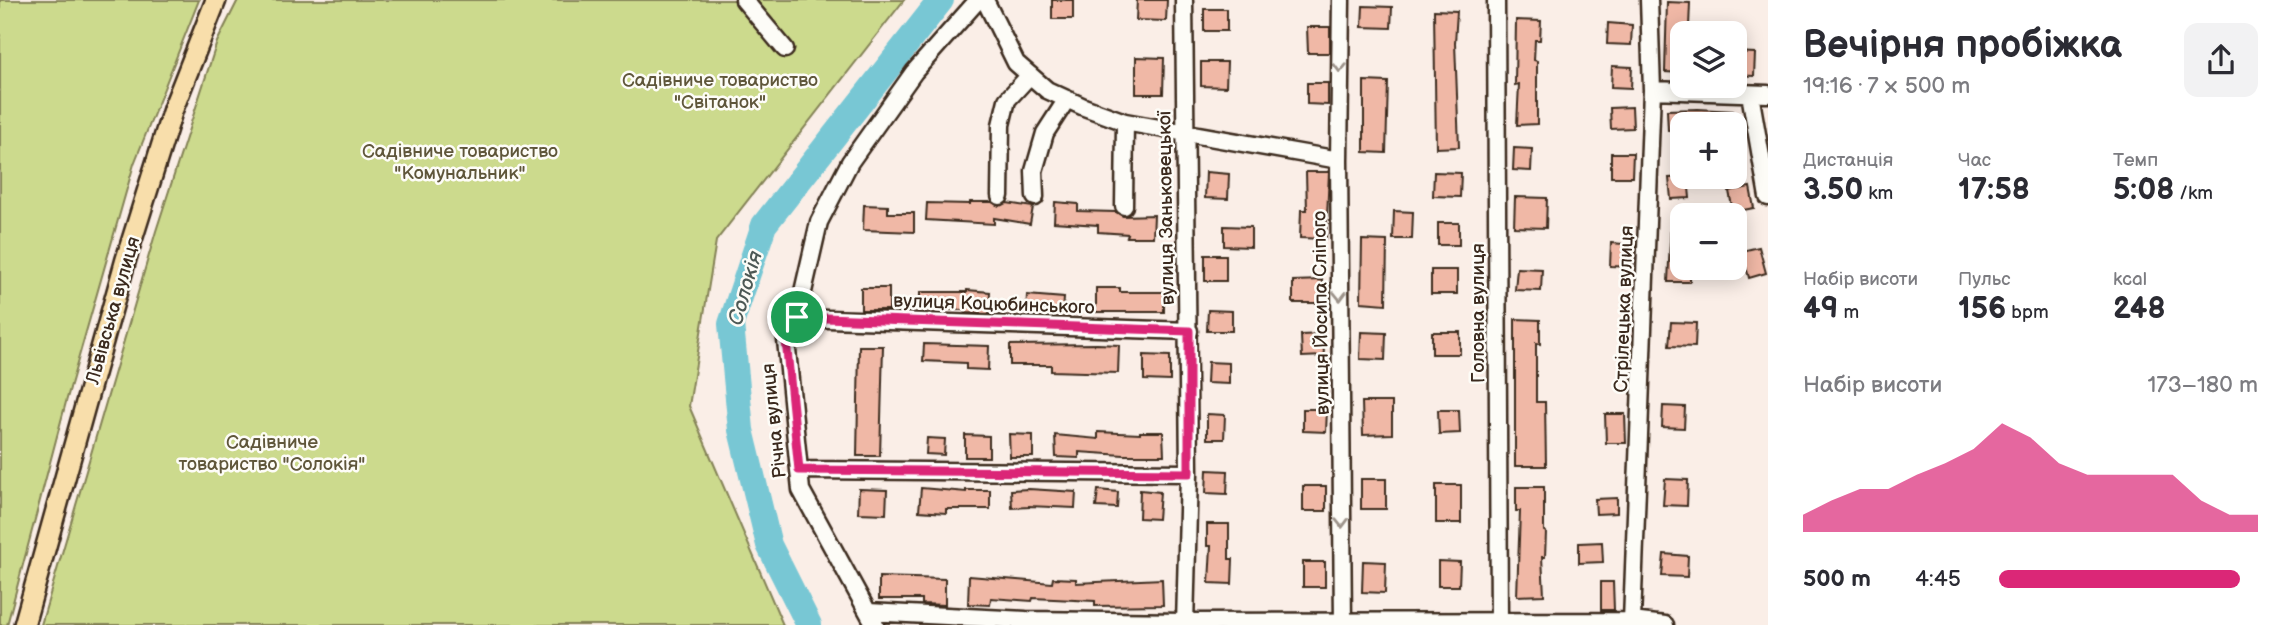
<!DOCTYPE html>
<html lang="uk">
<meta charset="utf-8">
<style>
body{margin:0;font-family:"Balsamiq Sans",sans-serif;background:#f2f2f3;color:#2b2b33;height:100vh;display:flex;flex-direction:column;font-size:26px;white-space:nowrap}
*{box-sizing:border-box;margin:0}
p{font-size:23px;color:#7c7c81}
.icon{flex:none;width:38px;height:38px;fill:none;stroke:currentColor;stroke-width:2;stroke-linecap:round;stroke-linejoin:round}
.map{position:relative;flex:1;overflow:hidden}
.side{display:flex;flex-direction:column;background:#fff;width:525px}
.side>*{flex:none}
.fabs{position:absolute;left:1670px;top:21px;display:grid;gap:14px}
.fabs a{display:grid;place-items:center;width:77px;height:77px;border-radius:14px;background:#fff;box-shadow:0 4px 18px #0003;font-size:35px}
.pin{position:absolute;display:grid;place-items:center;width:60px;height:60px;color:#fff;margin:-30px;border:4px solid #fff;border-radius:50%;box-shadow:0 2px 7px #0007}
.round{display:grid;place-items:center;flex:none;width:74px;height:74px;border-radius:14px;background:#f2f2f3}
.head{display:flex;align-items:center;justify-content:space-between;height:119px;padding:0 35px}
h1{font-size:38px;font-weight:800;line-height:52px}
.stats{display:grid;grid-template-columns:repeat(3,1fr);gap:10px;height:119px;padding:7px 35px}
.stats div{display:grid;align-content:center}
.stats b{font-size:30px;font-weight:800}
.stats small{font-size:19px;font-weight:400}
.stats p{font-size:19px}
.chart{height:196px;padding:14px 35px}
.chart p{display:flex;justify-content:space-between}
.chart svg{width:100%;height:126px;margin-top:7px;fill:#db2777;opacity:.7}
ul{padding:0 35px;list-style:none;font-size:23px}
li{display:grid;grid-template-columns:112px 84px 1fr;align-items:center;height:52px}
li i{height:18px;border-radius:9px;background:#db2777}
main{display:flex;flex:1;min-height:0}
.map>svg:first-child{display:block}
</style>
<main>
<div class="map">
<svg width="1768" height="625" viewBox="0 0 1768 625">
<rect width="100%" height="100%" fill="#faeee7"/>
<filter id="ink" filterUnits="userSpaceOnUse"><feTurbulence type="fractalNoise" baseFrequency=".0143" numOctaves="2"/><feDisplacementMap in="SourceGraphic" scale="14" xChannelSelector="R" yChannelSelector="G"/><feConvolveMatrix kernelMatrix="1 2 1 2 8 2 1 2 1" color-interpolation-filters="sRGB"/></filter>
<g filter="url(#ink)">
<!-- green -->
<path fill="#ccda8d" stroke="#848256" stroke-width="2" d="M0 0H199L134 164 66 402 7 625H0Z
M238 0H904L716 241 689 406 783 625H41L156 231 217 42Z"/>
<g fill="none" stroke-linecap="round" stroke-linejoin="round">
<!-- river -->
<path stroke="#78c7d4" stroke-width="26" d="M809 625 769 545 741 430 731 324 764 225 941 0"/>
</g>
<!-- building -->
<path fill="#f0b8a6" stroke="#3b2a1e" stroke-width="2" d="M1052 0H1073V19H1052Z
M1137 0H1167L1166 21 1136 20Z
M1667 2 1690 3 1689 27H1682V73L1665 72Z
M1363 6 1392 7 1391 28 1362 27Z
M1204 9H1227V31H1204Z
M1434 10 1457 11 1455 43 1459 147 1436 148Z
M1516 20 1541 21 1540 40H1535L1534 60 1537 61V124L1517 125 1519 84 1515 85Z
M1608 23 1632 25 1631 45 1607 44Z
M1307 27H1330V53H1308Z
M1734 52 1755 53 1754 76 1734 75Z
M1136 57 1164 58 1163 94H1136Z
M1201 62H1227L1226 87 1201 86Z
M1612 66 1632 67 1631 88 1611 87Z
M1364 81 1388 82 1386 153 1364 152Z
M1307 83H1328V105L1307 104Z
M1632 107 1633 128 1611 129 1610 108Z
M1698 109 1733 111V124H1682V130L1668 131 1667 110Z
M1514 148 1532 149 1531 171 1513 170Z
M1611 153H1633L1632 177H1611Z
M1206 172 1229 174 1228 199 1205 198Z
M1306 172H1329L1326 239 1300 238 1301 210H1307Z
M1434 172 1461 173 1460 197 1433 196Z
M1688 177 1690 198 1671 199 1669 178Z
M1750 187 1754 208 1733 212 1729 191Z
M1515 197 1547 198 1546 228 1514 227Z
M970 202H992L999 206 1007 203 1033 207 1030 224 994 218V224L926 220 927 203 970 204Z
M1055 202 1078 204V211L1116 212 1123 216 1154 215 1153 237H1127L1128 234 1098 232V225L1054 222Z
M864 205 888 206V213H914V232L863 230Z
M1394 211 1413 212 1412 239H1393Z
M1671 221H1682V268H1690V282H1668Z
M1438 223H1459V245H1438Z
M1224 226 1251 227V247L1224 246Z
M1362 240 1387 241 1386 304 1361 302Z
M1611 243 1635 245 1633 267 1610 266Z
M1759 247 1766 273 1749 278 1742 251Z
M1205 255H1226V281H1205Z
M1517 268 1542 269 1541 291 1515 290Z
M1431 270H1457V294H1431Z
M1322 280 1323 303H1293V281Z
M861 288H889V310H861Z
M1096 288H1120V292H1164V312H1096Z
M967 290 990 292 989 314 965 313V310L920 309V292H967Z
M1027 295 1064 298 1063 311 1026 309Z
M1208 310 1232 311V331H1207Z
M1515 319 1540 320V344L1536 343V402H1545L1546 466H1515Z
M1671 322 1696 323 1695 347 1669 346Z
M1361 332 1386 333 1385 360 1360 359Z
M1432 332H1460V354H1432Z
M1323 334 1324 356 1302 357 1301 335Z
M924 344 989 346 988 370 966 369V363L923 361Z
M1097 344 1119 345 1118 373 1051 371V365H1010V345Z
M859 346H883L880 456H857Z
M1144 355 1170 356V381L1144 380Z
M1208 362 1229 363V384L1207 383Z
M1362 402H1392V434L1363 435Z
M1663 406 1685 407 1684 428 1662 427Z
M1303 409H1327L1326 432 1303 431Z
M1438 410H1459L1460 433 1439 434Z
M1207 414 1225 415 1224 439H1207Z
M1605 414H1625L1626 443H1606Z
M1098 432 1140 434V432H1163L1164 455H1124L1079 452V458L1056 457 1055 435 1098 439Z
M1009 434 1033 435V457H1010Z
M965 435 989 436V457H965Z
M927 438 945 439 944 455 926 454Z
M1207 470 1228 471 1227 494 1206 493Z
M1361 479H1386V509H1361Z
M1665 479 1688 480 1687 506 1663 505Z
M1436 485H1461V523H1436Z
M1303 486H1326V511H1303Z
M1516 487H1544V531L1546 532 1545 557H1542L1544 595 1517 596 1520 511H1516Z
M921 488 966 492V490H990V509H946V513L919 511Z
M859 489 887 490 886 514 858 513Z
M1029 489 1076 492 1075 508 1029 506V507L1012 508 1011 490Z
M1098 490 1118 492 1117 508 1096 507Z
M1140 490 1160 492 1158 519 1139 518Z
M1617 498V513L1596 514 1595 499Z
M1207 524H1229V559H1233L1232 584 1209 583 1211 546H1207Z
M1602 542 1603 562 1579 563V543Z
M1664 554 1688 556 1687 577 1662 576Z
M1363 561 1386 562 1385 593 1362 592Z
M1438 561 1460 562 1459 586H1438Z
M1303 562H1325V587H1303Z
M969 576 1052 583 1053 578 1076 579V583L1162 579 1163 605 1095 606V601L1033 598 1032 601 991 598 990 605 968 604Z
M879 577 945 579V605L922 604V599H879Z
M1601 582H1613L1614 610H1601Z"/>
<g fill="none" stroke-linecap="round" stroke-linejoin="round">
<!-- minor casing -->
<g stroke="#3b2a1e" stroke-width="21">
<path id="minor" d="M744 0 785 49
M985 0 1016 63 1047 90 1084 107 1125 122 1339 160
M1184 0 1189 473 1185 625
M1341 0 1339 160 1343 625
M1496 0 1499 625
M1652 90 1768 94
M1750 94 1768 197
M1000 196 1001 125 1007 100 1030 75
M1035 197 1034 171 1045 133 1067 99
M1124 206 1125 122
M797 318 1189 331
M799 470 1189 473
M868 612 1026 620 1185 622 1632 621 1665 625
M1632 621 1652 90 1649 0
M875 625 801 490 786 340 797 318 819 222 850 162 914 72 978 0"/>
</g>
<!-- major casing -->
<g stroke="#3b2a1e" stroke-width="24">
<path id="major" d="M24 625 126 259 173 109 216 0"/>
</g>
<!-- minor -->
<use href="#minor" stroke="#fdfcf7" stroke-width="16"/>
<!-- major -->
<use href="#major" stroke="#f8deab" stroke-width="19"/>
</g>
<!-- one-way arrows -->
<defs><path id="oneway-chevron" d="M-2-3.5L2.5 0L-2 3.5" fill="none" stroke-width="1.6" stroke-linecap="round" stroke-linejoin="round" transform="scale(1.75)"/></defs>
<g stroke="#9c938a">
<use href="#oneway-chevron" transform="translate(1340 68) rotate(91)"/>
<use href="#oneway-chevron" transform="translate(1340 296) rotate(89)"/>
<use href="#oneway-chevron" transform="translate(1342 523) rotate(89)"/>
</g>
</g>
<g fill="none" stroke-linecap="round" stroke-linejoin="round" filter="url(#ink)">
<!-- route casing -->
<g stroke="#fff" stroke-width="14">
<path id="route" d="M797 317 1189 331V473L799 470 786 340Z"/>
</g>
<!-- route -->
<use href="#route" stroke="#db2777" stroke-width="9"/>
</g>
<g text-anchor="middle" stroke-width="5" stroke-linejoin="round" paint-order="stroke">
<!-- park labels -->
<g font-size="19" fill="#5f563a" stroke="#fdfcf7">
<text x="720" y="86">Садівниче товариство<tspan x="720" dy="22">"Світанок"</tspan></text>
<text x="460" y="157">Садівниче товариство<tspan x="460" dy="22">"Комунальник"</tspan></text>
<text x="272" y="448">Садівниче<tspan x="272" dy="22">товариство "Солокія"</tspan></text>
</g>
<!-- street labels -->
<g font-size="19" fill="#3b2a1e" stroke="#fdfcf7">
<text transform="translate(1165 208) rotate(-91)" y="7">вулиця Заньковецької</text>
<text transform="translate(994 303) rotate(2)" y="7">вулиця Коцюбинського</text>
<text transform="translate(1623 309) rotate(-88)" y="7">Стрілецька вулиця</text>
<text transform="translate(112 310) rotate(-74)" y="7">Львівська вулиця</text>
<text transform="translate(1320 313) rotate(-91)" y="7">вулиця Йосипа Сліпого</text>
<text transform="translate(1477 313) rotate(-90)" y="7">Головна вулиця</text>
<text transform="translate(773 421) rotate(-96)" y="7">Річна вулиця</text>
</g>
<!-- water labels -->
<g font-size="21" font-style="italic" fill="#4d5955" stroke="#fdfcf7">
<text transform="translate(745 288) rotate(-74)" y="7">Солокія</text>
</g>
</g>
</svg>
<div class="fabs">
<a><svg class="icon" aria-label="layers" viewBox="0 0 24 24"><path d="M12 4l9 5-9 5-9-5zM3 14l9 5 9-5"/></svg></a>
<a>+</a>
<a>−</a>
</div>
<div class="pin" style="left:797px;top:317px;background:#1e9e55"><svg class="icon" aria-label="arrive" viewBox="0 0 24 24"><path d="M6 21V4h12l-3 4 3 4H6"/></svg></div>
</div>
<section class="side">
<div class="head"><div><h1>Вечірня пробіжка</h1><p>19:16 · 7 × 500 m</p></div><a class="round"><svg class="icon" aria-label="share" viewBox="0 0 24 24"><path d="M12 15V3M7 8l5-5 5 5M5 13v7h14v-7"/></svg></a></div>
<div class="stats">
<div><p>Дистанція</p><b>3.50<small> km</small></b></div>
<div><p>Час</p><b>17:58</b></div>
<div><p>Темп</p><b>5:08<small> /km</small></b></div>
</div>
<div class="stats">
<div><p>Набір висоти</p><b>49<small> m</small></b></div>
<div><p>Пульс</p><b>156<small> bpm</small></b></div>
<div><p>kcal</p><b>248</b></div>
</div>
<div class="chart"><p><span>Набір висоти</span>173–180 m</p>
<svg viewBox="0 0 160 44" preserveAspectRatio="none"><path d="M0 44V38L10 33L20 29L30 29L40 24L50 20L60 15L70 6L80 11L90 20L100 24L110 24L120 24L130 24L140 33L150 38L160 38V44z"/></svg>
</div>
<ul>
<li><b>500 m</b>4:45<i style="width:93%"></i></li>
</ul>
</section>
</main>
